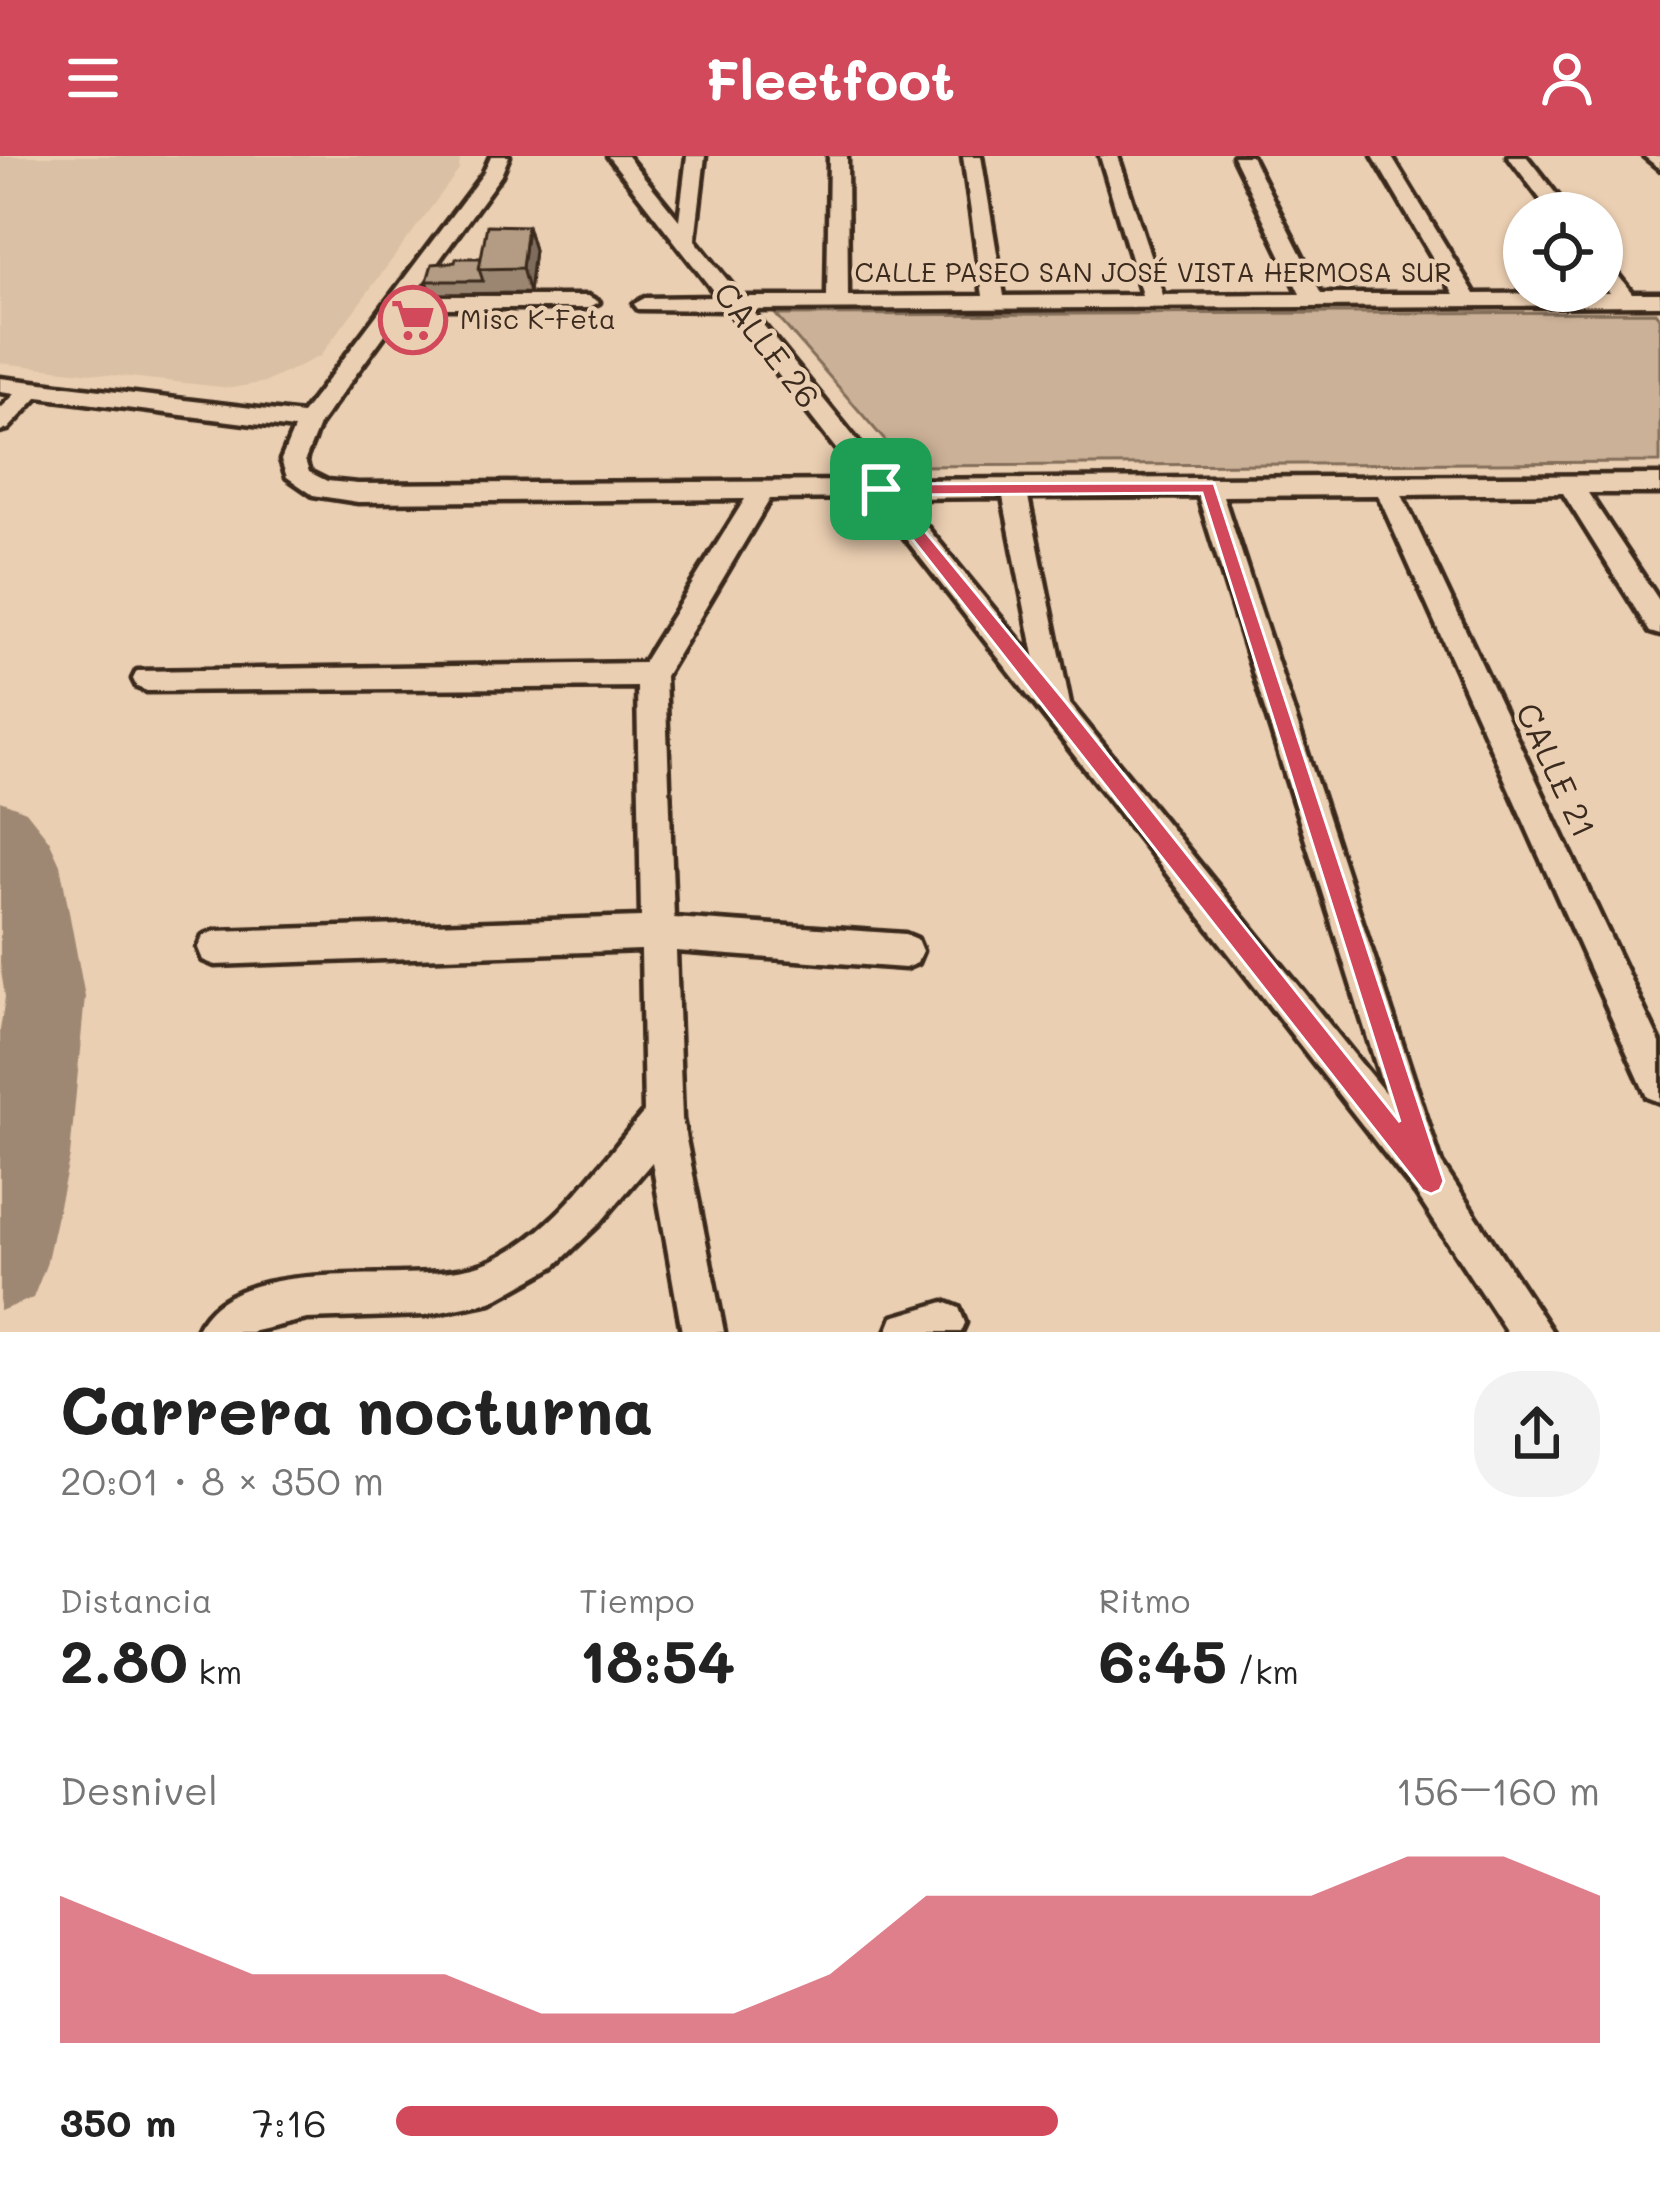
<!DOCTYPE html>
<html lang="es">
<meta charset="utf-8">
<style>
body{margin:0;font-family:Mali,sans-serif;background:#f2f2f2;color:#222;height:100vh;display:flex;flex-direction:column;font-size:45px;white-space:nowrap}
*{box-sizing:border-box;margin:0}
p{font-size:39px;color:#767676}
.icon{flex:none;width:66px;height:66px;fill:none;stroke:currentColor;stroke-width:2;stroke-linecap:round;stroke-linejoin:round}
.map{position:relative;height:1176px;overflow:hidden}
.drawer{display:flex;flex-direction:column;background:#fff;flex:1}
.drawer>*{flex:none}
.tools{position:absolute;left:1503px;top:36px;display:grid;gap:24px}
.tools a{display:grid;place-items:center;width:120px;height:120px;border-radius:50%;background:#fff;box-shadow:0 3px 9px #0004;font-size:60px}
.pin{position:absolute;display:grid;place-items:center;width:102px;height:102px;color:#fff;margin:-51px;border-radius:24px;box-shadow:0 6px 18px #0006}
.round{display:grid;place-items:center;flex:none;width:126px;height:126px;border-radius:48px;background:#f2f2f2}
.overview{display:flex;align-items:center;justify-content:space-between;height:204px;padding:0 60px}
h1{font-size:66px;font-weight:700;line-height:90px}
.metrics{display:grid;grid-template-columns:repeat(3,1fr);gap:18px;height:204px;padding:12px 60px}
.metrics div{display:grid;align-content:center}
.metrics b{font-size:60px;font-weight:700}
.metrics small{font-size:33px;font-weight:400}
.metrics p{font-size:33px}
.chart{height:336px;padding:24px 60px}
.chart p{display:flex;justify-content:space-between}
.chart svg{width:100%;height:216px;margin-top:12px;fill:#d1495b;opacity:.7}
ul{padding:0 60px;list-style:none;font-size:39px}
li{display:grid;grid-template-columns:192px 144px 1fr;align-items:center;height:90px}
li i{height:30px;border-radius:15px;background:#d1495b}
header{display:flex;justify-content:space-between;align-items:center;height:156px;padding:0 60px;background:#d1495b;color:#fff;font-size:54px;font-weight:700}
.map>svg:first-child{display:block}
</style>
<header><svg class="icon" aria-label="menu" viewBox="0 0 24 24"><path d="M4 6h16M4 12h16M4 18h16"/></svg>Fleetfoot<svg class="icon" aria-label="person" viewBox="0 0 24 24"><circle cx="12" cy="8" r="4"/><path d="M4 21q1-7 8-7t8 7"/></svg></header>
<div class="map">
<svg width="1660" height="1176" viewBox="0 0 1660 1176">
<rect width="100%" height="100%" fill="#ebcfb2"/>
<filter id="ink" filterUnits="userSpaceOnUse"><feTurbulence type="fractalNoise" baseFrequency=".00833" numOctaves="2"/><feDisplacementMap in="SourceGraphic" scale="24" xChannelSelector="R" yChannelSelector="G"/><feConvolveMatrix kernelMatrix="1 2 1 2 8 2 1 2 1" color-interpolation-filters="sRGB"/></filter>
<g filter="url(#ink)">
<!-- built -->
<path fill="#dac0a4" d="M0 0H460L459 14 320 200 266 226 231 232 0 207Z"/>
<!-- green -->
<path fill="#cbb197" stroke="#836e5a" stroke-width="3" d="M1655 156 1660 162V306L907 310 776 159Z"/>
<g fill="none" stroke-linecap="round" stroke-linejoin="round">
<!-- river -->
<path fill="#9f8873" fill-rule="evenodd" d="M0 645 26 655 49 684 60 708 85 841 70 1000 46 1109 33 1142 0 1155V874L5 841 0 808Z"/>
<!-- street casing -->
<g stroke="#3b2a1e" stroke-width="9">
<path id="street" d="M491 0H509L501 19 413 140H588L599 146 588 152H404L319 269 305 304 309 316 327 325 358 328 861 325 728 154 638 153 634 148 645 142 718 141 608 0H627L679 64 687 0H705L695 84 741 141H827L829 0H847L848 141 983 140 963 0H981L1004 140 1142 139 1100 0H1118L1163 139 1300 138 1233 0H1251L1321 138H1454L1373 0H1391L1475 138 1610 137 1602 126V106L1609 108 1632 137H1660V149L751 154 889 324 1660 319V337H1588L1660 446V479L1650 476 1563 337 1402 339 1660 887V946L1647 941 1378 339 1223 340 1441 1007 1552 1176H1507L1417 1039 874 342 770 343 665 520 674 762 905 778 917 783 922 795 917 807 905 812 676 795 682 963 724 1176H682L652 1006 599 1068 555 1110 491 1146 425 1159 307 1163 251 1176H196C231 1091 411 1134 483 1108 551 1083 599 1008 644 956L641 794 215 809 203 804 198 792 203 780 215 775 641 761 637 531 147 535 137 531 133 523 137 515 643 507 745 343 358 346 313 339 287 321 281 304 294 273 38 241 8 273 0 275V253L15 238 0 236V222L302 258 483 18ZM1198 340 1385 937 1070 548 1028 341ZM1003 341 1035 504 903 342Z
M1508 0H1526L1571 57H1551Z
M1644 0H1660V13Z
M944 1146 959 1152 965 1167 961 1176H887L893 1161Z"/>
</g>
<!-- street -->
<use href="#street" fill="#ebcfb2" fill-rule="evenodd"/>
</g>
<!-- wall -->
<path fill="#9b8672" stroke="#3b2a1e" stroke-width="3" d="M527 70 534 94 529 137 432 138 427 125 455 106 481 102Z
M426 149 431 161 423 173H403L397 161Z"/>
<!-- shaded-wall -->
<path fill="#7e6d5c" stroke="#3b2a1e" stroke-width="3" d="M527 70 534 94 529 137 522 112Z
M426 149 431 161 423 173 418 160Z"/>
<!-- building -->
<path fill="#b49c84" stroke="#3b2a1e" stroke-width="3" d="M487 69 527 70 522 112 479 113Z
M456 102H481L479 113 483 125H427L432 108 455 106Z
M426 149 418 160 397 161 405 150Z"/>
</g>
<!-- route -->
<path fill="#d1495b" stroke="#fff" stroke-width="3" fill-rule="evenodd" d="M1214 327 1444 1025 1440 1034 1431 1038 1422 1034 873 333 881 328ZM1202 337 1400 966 1065 545 895 339Z"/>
<!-- icons -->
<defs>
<g id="supermarket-ring" transform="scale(3.45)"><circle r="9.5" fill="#ebcfb2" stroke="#d1495b" stroke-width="1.5"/><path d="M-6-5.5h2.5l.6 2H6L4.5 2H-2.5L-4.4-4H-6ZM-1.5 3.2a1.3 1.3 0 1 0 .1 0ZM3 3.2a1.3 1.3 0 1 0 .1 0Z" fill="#d1495b"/></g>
</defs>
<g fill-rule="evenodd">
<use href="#supermarket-ring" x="413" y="164"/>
</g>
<g text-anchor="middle" stroke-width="9" stroke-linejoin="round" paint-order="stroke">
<!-- far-street labels -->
<g font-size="27" fill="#3b2a1e" stroke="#ebcfb2">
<text x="1153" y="126">CALLE PASEO SAN JOSÉ VISTA HERMOSA SUR</text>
</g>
<!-- far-poi labels -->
<g font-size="27" fill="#3b2a1e" stroke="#ebcfb2" text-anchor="start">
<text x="460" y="173">Misc K-Feta</text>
</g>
<!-- street labels -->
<g font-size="33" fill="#3b2a1e" stroke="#ebcfb2">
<text transform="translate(767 189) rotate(52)" y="12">CALLE 26</text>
<text transform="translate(1556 614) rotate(65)" y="12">CALLE 21</text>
</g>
</g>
</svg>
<div class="tools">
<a><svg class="icon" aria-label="locate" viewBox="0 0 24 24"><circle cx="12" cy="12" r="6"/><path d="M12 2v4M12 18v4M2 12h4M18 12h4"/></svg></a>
</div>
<div class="pin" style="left:881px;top:333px;background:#1e9e55"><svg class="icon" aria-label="arrive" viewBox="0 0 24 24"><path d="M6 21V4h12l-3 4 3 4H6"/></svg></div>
</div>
<section class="drawer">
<div class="overview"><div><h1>Carrera nocturna</h1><p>20:01 · 8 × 350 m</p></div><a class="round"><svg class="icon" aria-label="share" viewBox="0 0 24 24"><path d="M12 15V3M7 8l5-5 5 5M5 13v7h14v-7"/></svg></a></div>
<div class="metrics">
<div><p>Distancia</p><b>2.80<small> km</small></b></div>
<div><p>Tiempo</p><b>18:54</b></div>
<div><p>Ritmo</p><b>6:45<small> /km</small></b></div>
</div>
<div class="chart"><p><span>Desnivel</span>156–160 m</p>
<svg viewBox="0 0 160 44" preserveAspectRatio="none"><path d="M0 44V14L10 22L20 30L30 30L40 30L50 38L60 38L70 38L80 30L90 14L100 14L110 14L120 14L130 14L140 6L150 6L160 14V44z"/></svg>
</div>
<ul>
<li><b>350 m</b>7:16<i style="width:55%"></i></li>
</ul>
</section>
